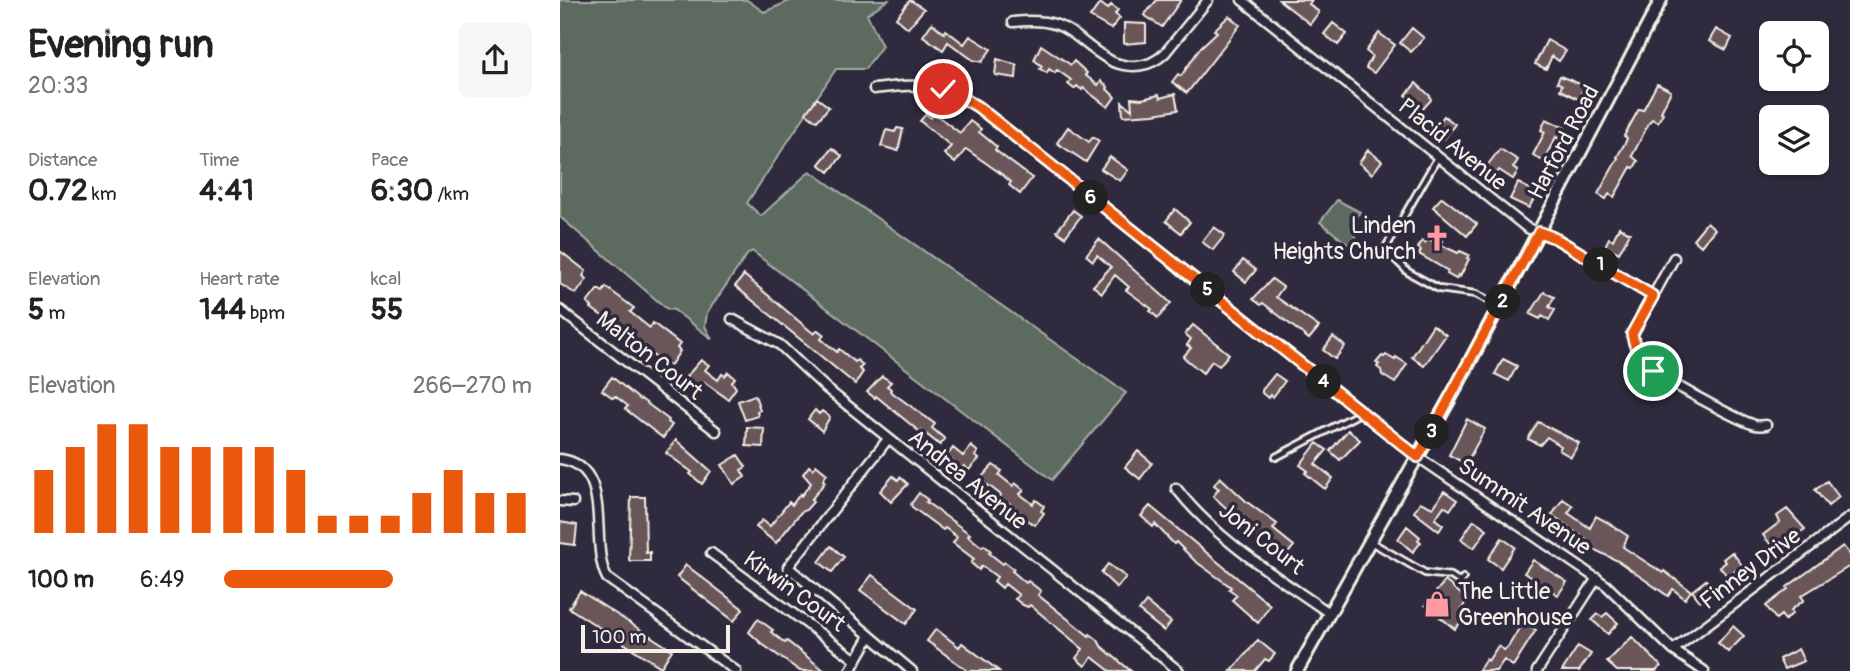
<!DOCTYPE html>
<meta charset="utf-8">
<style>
body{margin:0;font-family:Pangolin,sans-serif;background:#f6f6f6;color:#222;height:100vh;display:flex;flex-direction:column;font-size:26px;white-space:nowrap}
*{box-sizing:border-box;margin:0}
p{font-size:23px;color:#767676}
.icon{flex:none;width:38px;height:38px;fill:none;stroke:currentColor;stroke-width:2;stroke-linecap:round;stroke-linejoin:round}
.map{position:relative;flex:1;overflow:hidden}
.side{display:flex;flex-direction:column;background:#fff;width:560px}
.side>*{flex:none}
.controls{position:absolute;left:1199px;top:21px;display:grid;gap:14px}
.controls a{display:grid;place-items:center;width:70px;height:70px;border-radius:10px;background:#fff;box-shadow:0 2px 5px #0004;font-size:35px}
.scale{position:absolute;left:21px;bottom:18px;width:149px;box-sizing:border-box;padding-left:7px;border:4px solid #f4f1e8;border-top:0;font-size:19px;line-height:24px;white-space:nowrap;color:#f4f1e8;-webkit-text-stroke:5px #2f2a3d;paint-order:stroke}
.pin{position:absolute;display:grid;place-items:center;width:60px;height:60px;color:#fff;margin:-30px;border:4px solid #fff;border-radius:50%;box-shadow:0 2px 7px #0007}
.km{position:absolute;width:35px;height:35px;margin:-18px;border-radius:50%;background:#222;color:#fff;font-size:19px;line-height:35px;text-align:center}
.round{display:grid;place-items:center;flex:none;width:74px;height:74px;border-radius:10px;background:#f6f6f6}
.headline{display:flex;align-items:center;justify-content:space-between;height:119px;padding:0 28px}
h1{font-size:38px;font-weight:700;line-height:52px}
.figures{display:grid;grid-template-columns:repeat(3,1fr);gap:10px;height:119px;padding:7px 28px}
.figures div{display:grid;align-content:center}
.figures b{font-size:30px;font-weight:700}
.figures small{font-size:19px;font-weight:400}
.figures p{font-size:19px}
.chart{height:196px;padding:14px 28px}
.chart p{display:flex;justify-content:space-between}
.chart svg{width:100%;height:126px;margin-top:7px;stroke:#ea580c;stroke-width:6}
ul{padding:0 28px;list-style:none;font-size:23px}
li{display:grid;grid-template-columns:112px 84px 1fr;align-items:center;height:52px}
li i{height:18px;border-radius:9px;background:#ea580c}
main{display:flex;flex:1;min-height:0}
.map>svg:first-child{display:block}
</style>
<main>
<section class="side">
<div class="headline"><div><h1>Evening run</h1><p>20:33</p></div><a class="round"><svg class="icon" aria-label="share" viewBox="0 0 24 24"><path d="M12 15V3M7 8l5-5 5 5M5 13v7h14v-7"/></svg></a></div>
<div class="figures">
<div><p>Distance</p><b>0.72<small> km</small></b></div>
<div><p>Time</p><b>4:41</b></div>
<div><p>Pace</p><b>6:30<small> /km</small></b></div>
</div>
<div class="figures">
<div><p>Elevation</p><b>5<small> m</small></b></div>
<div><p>Heart rate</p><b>144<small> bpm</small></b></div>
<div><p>kcal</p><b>55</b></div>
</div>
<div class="chart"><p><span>Elevation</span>266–270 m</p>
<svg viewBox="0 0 160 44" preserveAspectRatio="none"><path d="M5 44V22M15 44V14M25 44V6M35 44V6M45 44V14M55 44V14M65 44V14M75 44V14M85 44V22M95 44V38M105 44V38M115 44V38M125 44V30M135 44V22M145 44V30M155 44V30"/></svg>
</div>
<ul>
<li><b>100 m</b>6:49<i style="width:55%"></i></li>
</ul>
</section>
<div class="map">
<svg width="1290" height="671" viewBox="0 0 1290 671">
<rect width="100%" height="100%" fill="#2f2a3d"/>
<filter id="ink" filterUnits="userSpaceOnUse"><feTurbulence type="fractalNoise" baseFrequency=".0143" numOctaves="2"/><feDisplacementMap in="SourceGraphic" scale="14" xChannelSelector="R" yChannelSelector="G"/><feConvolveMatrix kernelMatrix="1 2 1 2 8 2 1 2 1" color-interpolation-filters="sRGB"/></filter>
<g filter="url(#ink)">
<!-- green -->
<path fill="#5c6a60" stroke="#a8aea4" stroke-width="2" d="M0 0H187L204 12 232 0H328L307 14 322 46 305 69H276L187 203 201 216 250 171 566 393 492 480 192 251 187 255 147 313 145 326 152 339 114 310 107 309 0 217Z
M777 200 800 212 791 228 796 238 790 246 760 222Z"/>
<!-- building -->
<path fill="#6b5659" stroke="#f4f1e8" stroke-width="2" d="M350 0 364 9 348 28 336 18Z
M597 0H621L602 27 584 15Z
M719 0H752L749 4 759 12 750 24Z
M540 3 548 9 551 5 558 10 555 14 560 18 551 29 530 17Z
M669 16 680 25 627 93 612 82 618 74 621 76 641 47 657 32 654 30Z
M372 23 384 33 386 30 404 44 410 36 431 49 422 62 413 60 388 42 383 50 363 36Z
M564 23 586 24V42L564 44Z
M773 23 787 34 778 45 764 34Z
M852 28 864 38 851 52 840 43Z
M1156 29 1172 38 1166 50 1149 41Z
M819 33 835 45 814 73 806 68 812 56 806 51Z
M987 40 1006 51 999 61 992 56 986 69 975 64Z
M481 45 511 65 514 61 527 73 525 75 538 85 541 81 548 87 547 89 555 97 548 107 523 88 522 90 517 86 514 89 508 84 511 80 497 70 495 73 489 69 487 73 480 69 482 66 474 60Z
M437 59 457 65 456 78 435 75Z
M1000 76 1025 86 1018 99 1000 90 1002 85 997 82Z
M856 83 870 96 871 100 861 111 846 95Z
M1097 84 1111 91 1101 112 1103 113 1098 122 1092 119 1089 123 1072 156 1078 161 1074 168 1071 167 1054 197 1049 194 1046 199 1038 194 1058 158 1057 157 1066 141 1067 138 1064 136 1079 109 1083 110Z
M615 94 618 110 594 114 563 116 562 102 572 110 571 98 582 99 599 95 600 98Z
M257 98 269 107 257 121 246 113Z
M366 114 371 118 375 114 400 133 410 121 421 129 419 132 437 147 435 150 472 178 460 194 449 185 451 182 440 173 406 149 395 163 384 154 391 146 360 121Z
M884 116 895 124 884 139 873 131Z
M986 119 1005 128 999 139 996 137 983 161 973 155 985 132 981 130Z
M508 127 529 142 533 137 539 141 526 162 497 143Z
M337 128 343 129 338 151 321 146 326 130 335 132Z
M272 148 282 156 269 172 259 164Z
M940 149 958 160 953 168 958 171 953 179 939 170 933 178 923 171Z
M808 150 822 161 812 174 799 163Z
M550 157 568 170 560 181 541 169Z
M958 183 977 193 969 208 950 199Z
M882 197 917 224 907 236 873 207Z
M615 209 630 222 621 233 606 221Z
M513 210 521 216 505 237 497 231Z
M1147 222 1155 229 1141 246 1133 239Z
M654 227 665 235 653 250 642 242Z
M1059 227 1070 233 1059 253 1045 246 1049 238 1053 240Z
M874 237 883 241 881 245 898 253 900 251 909 255 907 258 909 259 900 277 898 275 896 279 887 274 888 271 859 254 861 250 858 248 862 241 865 243 868 238 872 241Z
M539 239 611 303 598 318 590 311 592 309 566 290 569 287 555 275 542 293 533 286 551 267 537 255 533 261 526 255Z
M0 251 26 271 23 276 27 279 16 294 0 284Z
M683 260 696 270 686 282 674 272Z
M184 275 254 334 258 330 264 335 261 339 277 352 279 349 295 362 297 360 303 365 299 369 303 372 295 384 175 286Z
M712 279 723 287 716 297 759 327 749 339 703 303 701 305 693 299Z
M46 287 74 308 70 312 90 328 93 323 120 344 117 348 120 351 110 366 104 362 103 363 78 344 74 339 31 308 32 307 27 303 38 289 43 292Z
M984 292 994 297 989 307 995 310 989 320 982 316 980 319 970 314Z
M633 325 669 354 659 366 652 361 643 373 623 357 631 348 627 345 631 339 625 334Z
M873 325 886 335 864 366 852 357Z
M773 337 785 346 775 359 763 350Z
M826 355 835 360 836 357 847 364 835 383 822 375 821 370 817 367 819 364 816 363 822 356 824 357Z
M943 359 957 366 949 381 935 374Z
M141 360 149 365 145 370 158 380 162 374 165 376 168 372 175 378 172 382 176 388 168 399 144 382 138 387 124 379Z
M715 374 725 381 713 397 710 395 708 398 702 393V390Z
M322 376 331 382 327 386 331 389 330 391 375 424 372 428 385 439 380 445 362 431 361 433 316 396 315 398 307 392Z
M52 377 80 400 81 399 109 420 108 422 112 425 103 438 65 409 68 406 55 396 53 398 42 390Z
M195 395 200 410 197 411 198 416 185 420 178 401Z
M255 410 259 414 262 411 270 417 262 431 248 419Z
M907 419 925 429 906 464 889 455Z
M978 422 1019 443 1011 457 999 450 1001 446 987 437 980 445 968 439Z
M187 427 204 428 203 447 186 446Z
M788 430 800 440 780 460 770 451Z
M116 440 151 471 142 484 130 474 132 472 106 453Z
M757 443 767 450 755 464 773 478 765 489 745 473 748 471 740 465Z
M411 446 418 452 415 456 419 459 409 470 404 466 402 469 387 456 393 448 403 456Z
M578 451 592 463 580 479 565 467Z
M178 455 186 467 181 470 185 477 174 484 162 465Z
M256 465 267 474 263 480 265 482 251 500 253 502 246 510 241 512 216 543 196 527 202 520 210 526 229 502 232 505 240 494 241 496 251 483 243 474 249 466 253 469Z
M433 465 442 471 439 475 453 486 455 483 464 490 460 494 473 504 476 500 484 506 481 511 484 513 475 525 460 516 462 514 449 503 447 505 438 499 441 495 428 485 426 487 418 481Z
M333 476 338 480 340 477 348 484 331 502 320 491Z
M660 477 687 502 717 524 713 529 734 546 725 557 705 538 703 540 698 537 653 496 659 489 654 485Z
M1267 481 1279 497 1268 506 1255 490Z
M884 491 897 500 890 510 884 506 875 519 883 525 879 531 854 512 860 502 873 508Z
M359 493 368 500 366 502 410 534 408 536 422 547 424 545 431 551 429 553 443 564 445 562 454 569 452 571 466 583 468 581 481 591 478 595 529 636 530 634 538 640 541 646 571 671H550L532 657 525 666 516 658 523 649 470 605 468 607 463 605 455 599 459 595 445 584 442 588 434 581 437 577 422 566 419 570 411 563 414 559 393 543 397 537 385 528 383 530 352 507 351 504Z
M71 497H85L86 553 90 552V561H69Z
M1003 499 1013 506 1008 513 1030 528 1036 516 1047 522 1068 536 1063 547 1103 573 1104 571 1131 591 1125 599 1113 589 1108 596 1058 561 1031 548 1033 545 992 515Z
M590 506 710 605 698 623 672 600 677 595 669 589 671 587 635 561 616 542 614 544 595 524 593 527 581 516Z
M1227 509 1245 529 1215 550 1203 535 1220 522 1217 516Z
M914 520 927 529 914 548 901 539Z
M0 522 17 525 15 545 0 543Z
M847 526 860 537 858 540 861 542 853 552 838 539Z
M942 538 955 547 941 568 928 559Z
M271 546 284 557 272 572 259 562Z
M1283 546 1290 555V566L1241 596 1244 600 1231 610 1233 613 1225 620 1221 615 1216 619 1206 606 1228 589 1227 587Z
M1172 552 1182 565 1168 577 1160 567 1166 562 1163 559Z
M973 560 1007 582 998 595 964 573Z
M548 564 566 577 557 588 541 573Z
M126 565 183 609 174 621 117 577Z
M312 575 357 609 346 624 300 590Z
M1146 580 1156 592 1140 601 1132 591Z
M885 581 907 599 902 609 906 611 904 614 906 616 895 629 865 605Z
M20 591 112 650 101 667 9 608Z
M586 602 611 622 604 631 579 611Z
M1047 613 1058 623 1048 634 1032 620 1038 614 1042 617Z
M198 619 213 630 211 632 225 643 227 641 265 671H240L202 644 189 632Z
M963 622 976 630 953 666 944 660 936 671H918L926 659 928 661 938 646 944 650 948 647Z
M1173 626 1184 636 1168 652 1158 643Z
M376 629 399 647 402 643 439 671H408L367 641Z
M1072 637 1101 666 1096 671H1057L1047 662Z
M698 640 715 654 709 661 705 659 695 671H671Z
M1018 646 1031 654 1019 671H1002Z
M1238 649 1244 661 1224 669 1219 659Z"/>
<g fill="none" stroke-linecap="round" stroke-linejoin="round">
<!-- service casing -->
<g stroke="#f4f1e8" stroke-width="10">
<path id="service" d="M878 157 825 249 848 272 879 289 916 294 939 306
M716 457 802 412
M811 542 865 573 891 576 900 582 903 578"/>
</g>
<!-- minor casing -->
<g stroke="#f4f1e8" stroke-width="13">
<path id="minor" d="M682 0 967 228 995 238 1093 296
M453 22C513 16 510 39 553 62 572 69 591 67 605 53L648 0
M314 89C361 84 376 81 418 107L858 457 1046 585 1113 650 1144 671
M1114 258 1072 334C1074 345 1078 356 1085 364 1095 376 1180 421 1195 425 1199 426 1203 425 1206 425
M0 310 156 431
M172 319 220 345 267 389 619 671
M328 439 228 567 352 671
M0 459C56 466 28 544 47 578L176 671
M616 488C656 540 716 576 769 613
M0 501 13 502
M151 553 296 660
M1113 650 1290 517
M290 671 310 636
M977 671 1037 578"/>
</g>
<!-- secondary casing -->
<g stroke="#f4f1e8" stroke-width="16">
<path id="secondary" d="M737 671 896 388 1101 0"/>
</g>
<!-- service -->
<use href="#service" stroke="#2f2a3d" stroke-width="4.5"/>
<!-- minor -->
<use href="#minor" stroke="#2f2a3d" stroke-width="8"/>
<!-- secondary -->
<use href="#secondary" stroke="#2f2a3d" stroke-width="10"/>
</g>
</g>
<g fill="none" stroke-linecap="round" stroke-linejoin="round" filter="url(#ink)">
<!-- route casing -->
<g stroke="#fff" stroke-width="14">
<path id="route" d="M383 89 396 94 418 107 858 457 979 232 995 238 1093 296 1072 334C1075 349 1081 361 1093 371"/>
</g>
<!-- route -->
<use href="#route" stroke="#ea580c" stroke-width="9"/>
</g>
<!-- icons -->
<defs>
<g id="church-bare" transform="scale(2.1)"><path d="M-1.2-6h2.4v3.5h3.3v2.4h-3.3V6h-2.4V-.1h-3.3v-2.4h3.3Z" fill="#ff9aa2" stroke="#2f2a3d" stroke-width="2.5" paint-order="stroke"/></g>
<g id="shop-bare" transform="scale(2.1)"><path d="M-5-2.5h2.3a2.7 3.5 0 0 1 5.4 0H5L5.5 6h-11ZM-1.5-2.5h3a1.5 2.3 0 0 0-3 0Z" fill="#ff9aa2" stroke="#2f2a3d" stroke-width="2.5" paint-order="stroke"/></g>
</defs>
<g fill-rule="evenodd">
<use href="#church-bare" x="877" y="238"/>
<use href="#shop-bare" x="877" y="604"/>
</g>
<g text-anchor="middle" stroke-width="7" stroke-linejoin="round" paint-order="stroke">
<!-- street labels -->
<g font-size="23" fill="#f4f1e8" stroke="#2f2a3d">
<text transform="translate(1003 142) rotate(-62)" y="8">Harford Road</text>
<text transform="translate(893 144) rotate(39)" y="8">Placid Avenue</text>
<text transform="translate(90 355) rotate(38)" y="8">Malton Court</text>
<text transform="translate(408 479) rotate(39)" y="8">Andrea Avenue</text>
<text transform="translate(965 506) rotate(34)" y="8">Summit Avenue</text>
<text transform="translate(702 538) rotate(38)" y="8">Joni Court</text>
<text transform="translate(1190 568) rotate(-37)" y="8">Finney Drive</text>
<text transform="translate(235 591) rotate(36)" y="8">Kirwin Court</text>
</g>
<!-- poi labels -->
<g font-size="23" fill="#f4f1e8" stroke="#2f2a3d" text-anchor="end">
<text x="856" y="233">Linden<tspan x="856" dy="26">Heights Church</tspan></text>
<text x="898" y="599" text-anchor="start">The Little<tspan x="898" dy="26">Greenhouse</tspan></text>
</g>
</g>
</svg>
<div class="controls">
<a><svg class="icon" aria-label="locate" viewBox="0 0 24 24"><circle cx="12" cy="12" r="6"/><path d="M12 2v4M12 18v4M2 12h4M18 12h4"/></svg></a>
<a><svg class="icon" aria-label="layers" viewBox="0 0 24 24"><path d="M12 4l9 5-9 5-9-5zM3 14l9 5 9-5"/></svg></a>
</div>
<div class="scale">100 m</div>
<div class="pin" style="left:1093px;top:371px;background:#1e9e55"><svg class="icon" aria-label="arrive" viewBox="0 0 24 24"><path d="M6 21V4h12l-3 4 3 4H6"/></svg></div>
<div class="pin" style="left:383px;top:89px;background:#d93025"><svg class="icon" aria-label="check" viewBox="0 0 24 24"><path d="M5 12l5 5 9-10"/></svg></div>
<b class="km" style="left:1041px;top:265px">1</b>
<b class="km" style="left:943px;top:302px">2</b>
<b class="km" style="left:872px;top:432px">3</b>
<b class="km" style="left:764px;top:382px">4</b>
<b class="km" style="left:648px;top:290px">5</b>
<b class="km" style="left:531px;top:198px">6</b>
</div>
</main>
